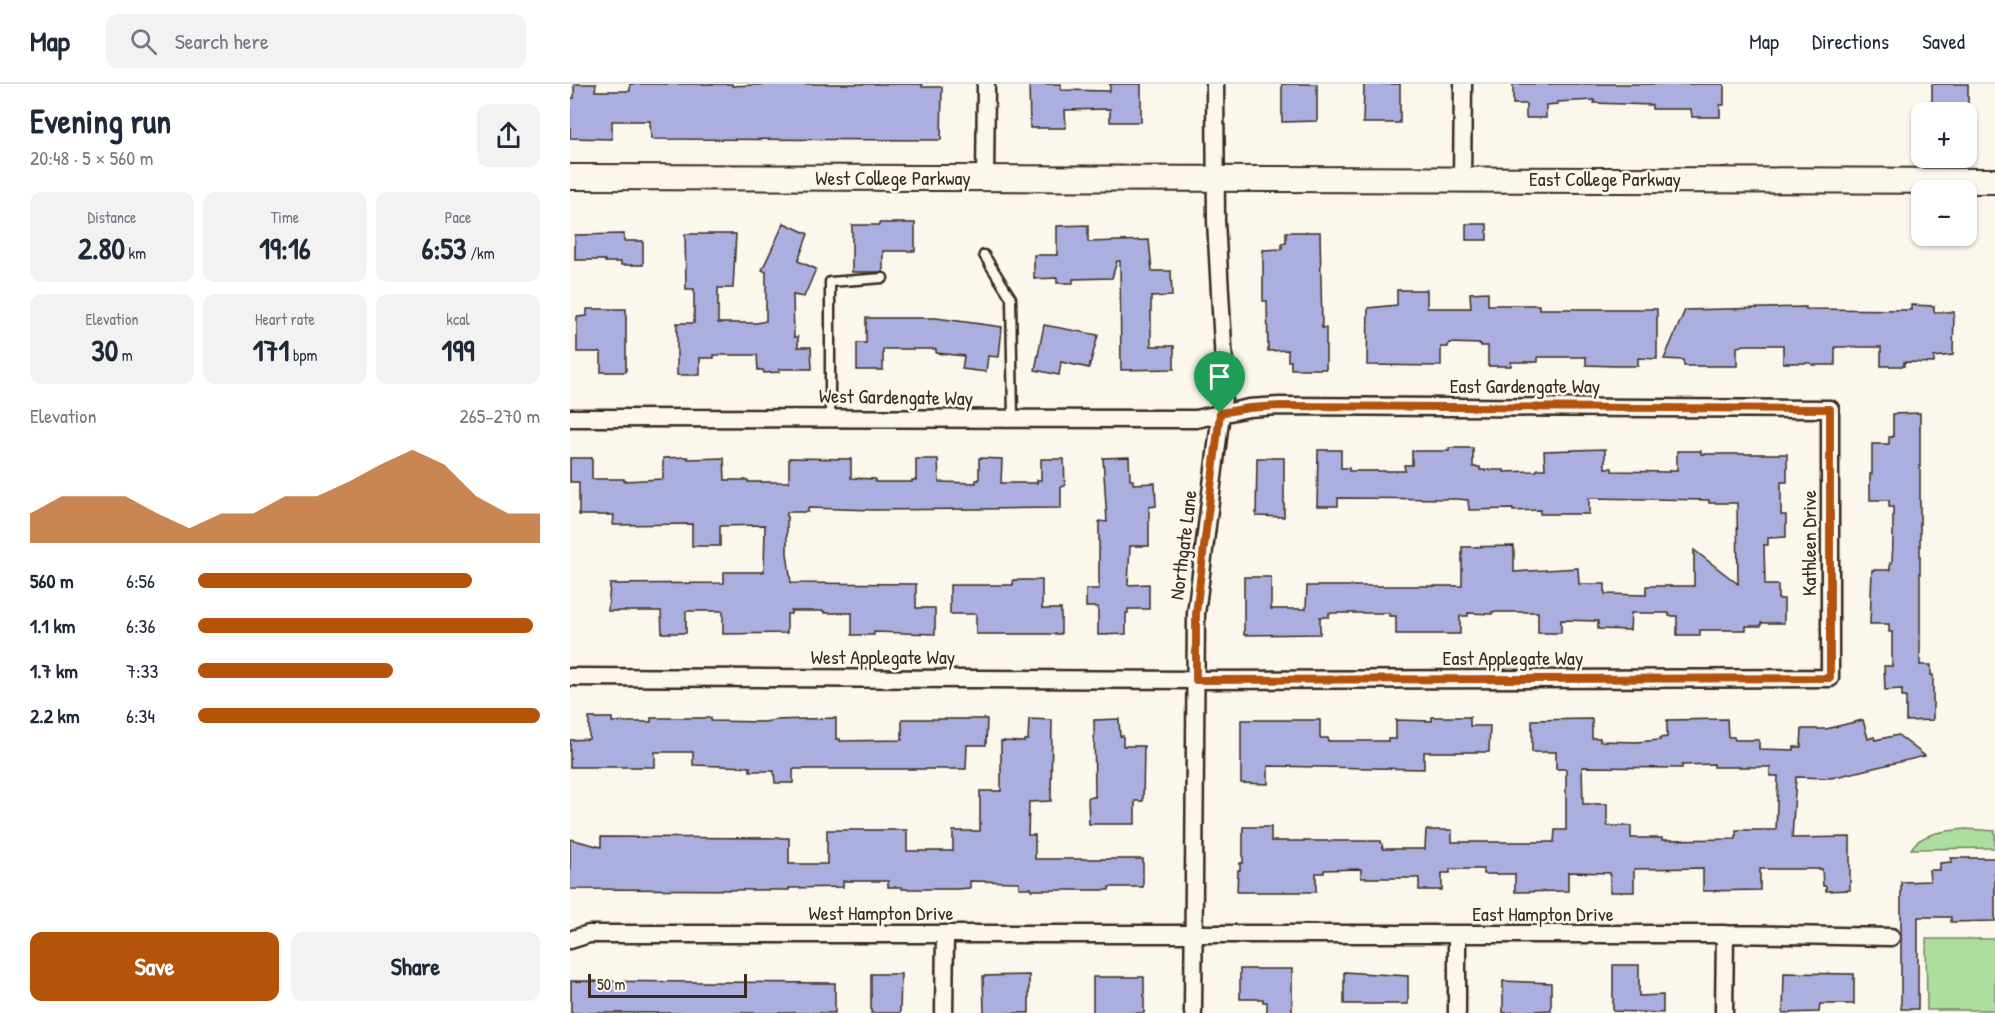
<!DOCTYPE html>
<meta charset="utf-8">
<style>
body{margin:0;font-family:"Patrick Hand",sans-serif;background:#f2f2f3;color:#1f2937;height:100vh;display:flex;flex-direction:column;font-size:22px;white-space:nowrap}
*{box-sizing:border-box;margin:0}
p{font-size:20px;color:#747a83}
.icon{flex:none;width:33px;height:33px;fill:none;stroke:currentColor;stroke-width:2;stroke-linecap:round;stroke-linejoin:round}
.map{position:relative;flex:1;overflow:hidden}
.sheet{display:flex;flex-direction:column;background:#fff;width:570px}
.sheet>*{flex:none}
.fabs{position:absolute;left:1341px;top:18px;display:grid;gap:12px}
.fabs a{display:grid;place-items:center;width:66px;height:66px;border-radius:12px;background:#fff;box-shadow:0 2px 4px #0004;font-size:30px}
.scale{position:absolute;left:18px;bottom:15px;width:159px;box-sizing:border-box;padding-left:6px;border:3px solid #3b2a1e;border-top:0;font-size:16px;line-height:21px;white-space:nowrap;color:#3b2a1e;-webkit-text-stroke:4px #fbf7ec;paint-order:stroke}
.pin{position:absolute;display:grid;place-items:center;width:51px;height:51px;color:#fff;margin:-62px -26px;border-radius:50% 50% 50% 0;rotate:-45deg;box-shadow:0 0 6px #0007}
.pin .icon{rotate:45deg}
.round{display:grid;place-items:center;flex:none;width:63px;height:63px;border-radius:12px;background:#f2f2f3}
.head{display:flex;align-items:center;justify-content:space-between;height:102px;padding:0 30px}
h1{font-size:33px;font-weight:700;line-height:45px}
.metrics{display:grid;grid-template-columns:repeat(3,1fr);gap:9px;height:102px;padding:6px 30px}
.metrics div{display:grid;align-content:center;border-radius:12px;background:#f2f2f3;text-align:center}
.metrics b{font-size:30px;font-weight:700}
.metrics small{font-size:16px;font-weight:400}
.metrics p{font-size:16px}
.chart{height:168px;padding:12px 30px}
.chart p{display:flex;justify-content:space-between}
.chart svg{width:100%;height:108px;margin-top:6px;fill:#b45309;opacity:.7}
.action{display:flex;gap:12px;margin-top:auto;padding:12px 30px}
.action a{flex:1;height:69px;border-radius:12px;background:#b45309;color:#fff;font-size:24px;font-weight:700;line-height:69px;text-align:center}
.action a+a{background:#f2f2f3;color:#1f2937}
ul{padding:0 30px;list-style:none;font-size:20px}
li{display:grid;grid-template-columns:96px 72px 1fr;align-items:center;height:45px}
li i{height:15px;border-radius:8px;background:#b45309}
header{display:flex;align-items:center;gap:36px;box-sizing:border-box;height:84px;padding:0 30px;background:#fff;border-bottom:2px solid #e0e1e3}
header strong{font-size:28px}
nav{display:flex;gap:33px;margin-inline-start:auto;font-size:21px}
.search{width:420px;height:54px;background:#f2f2f3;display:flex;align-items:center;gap:15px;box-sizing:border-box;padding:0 21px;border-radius:12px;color:#747a83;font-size:22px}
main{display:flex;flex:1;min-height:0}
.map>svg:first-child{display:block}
</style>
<header>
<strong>Map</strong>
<div class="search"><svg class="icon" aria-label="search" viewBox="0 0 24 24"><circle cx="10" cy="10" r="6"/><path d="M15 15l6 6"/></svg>Search here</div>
<nav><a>Map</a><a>Directions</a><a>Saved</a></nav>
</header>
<main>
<section class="sheet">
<div class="head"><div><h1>Evening run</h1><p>20:48 · 5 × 560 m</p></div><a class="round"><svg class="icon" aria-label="share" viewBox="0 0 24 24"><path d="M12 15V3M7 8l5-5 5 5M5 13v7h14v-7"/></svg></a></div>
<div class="metrics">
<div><p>Distance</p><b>2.80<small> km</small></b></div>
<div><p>Time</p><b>19:16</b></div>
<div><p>Pace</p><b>6:53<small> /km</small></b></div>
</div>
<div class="metrics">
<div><p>Elevation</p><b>30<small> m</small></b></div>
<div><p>Heart rate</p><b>171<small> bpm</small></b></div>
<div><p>kcal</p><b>199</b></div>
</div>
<div class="chart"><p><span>Elevation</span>265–270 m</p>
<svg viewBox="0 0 160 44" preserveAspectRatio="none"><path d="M0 44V32L10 25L20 25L30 25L40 32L50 38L60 32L70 32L80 25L90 25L100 19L110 12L120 6L130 12L140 25L150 32L160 32V44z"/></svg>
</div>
<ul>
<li><b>560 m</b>6:56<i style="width:80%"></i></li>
<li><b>1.1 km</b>6:36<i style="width:98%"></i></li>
<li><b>1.7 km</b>7:33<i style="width:57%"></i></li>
<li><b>2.2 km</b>6:34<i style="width:100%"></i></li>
</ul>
<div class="action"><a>Save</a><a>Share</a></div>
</section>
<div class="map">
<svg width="1425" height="929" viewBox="0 0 1425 929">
<rect width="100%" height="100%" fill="#fbf7ec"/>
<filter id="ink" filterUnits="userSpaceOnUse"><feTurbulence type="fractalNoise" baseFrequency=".0167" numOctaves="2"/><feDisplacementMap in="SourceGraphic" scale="12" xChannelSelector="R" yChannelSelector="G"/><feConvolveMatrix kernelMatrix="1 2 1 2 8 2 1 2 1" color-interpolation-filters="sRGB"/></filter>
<g filter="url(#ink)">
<!-- green -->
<path fill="#acde9f" stroke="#74845e" stroke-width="1.5" d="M1396 745 1425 747V764L1341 765C1351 748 1378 747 1396 745Z
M1356 855H1425V926H1357Z"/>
<!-- building -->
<path fill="#aaafdf" stroke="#3b2a1e" stroke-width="1.5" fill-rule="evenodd" d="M4 0H26L25 7H60V0H162V2L208 0H352V3H372L371 56 81 55 80 37H42V55L0 54V14H4Z
M459 0H491V6L540 7V0H571V38H540V25L495 26 496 44H460Z
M712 0H747V37L712 38Z
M794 0H830V39H793Z
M943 0H1154V21H1150V33H1122L1121 25H1082V21L1024 19V16L987 18 988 20 976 21V34H956V20H943Z
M1362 0H1398V28H1381V22H1362Z
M214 139 238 150 228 177 246 185 234 213 223 211 224 253H228V263H241L242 285H209V288L194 289 193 286H188L187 271H144V274H130V291H107V239H124V205H116L115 150H166L163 204H148V239H187L196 237V188L192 186Z
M309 139H345V167H313V188H282V141H309Z
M896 140H917V156H896Z
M518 141V158L579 156 582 187H601L602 212 581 213V262H604V285L551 286 550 177H547L542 194 503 195V199H487V194L464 195V171H487V142Z
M716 148H750L752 244H756V285H721V277H718V266L698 267 697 217H693V166L712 165V159H716Z
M54 150V157H73V181H51V178H35V176H5V151Z
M827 206H857V224H901L900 209 918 208V221H969V225H1087V275L1068 274V282H1045L1016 281V273H968V278H941V282H918V262H911V260L879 259 878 263H871V282L797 281 798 224 827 221Z
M1341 221 1364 222V228H1384L1383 271 1364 273V279L1334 278V282H1311V263H1265V281H1242L1241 279H1213V261H1175L1167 263V282H1114L1113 276 1094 275 1115 226 1236 223V225L1341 226Z
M17 225H56V288H31V268H7V233L17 232Z
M296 234H366L432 243 429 273 418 272 416 288 392 285 394 272 366 269V265H313V286H287V259H296Z
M474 241 528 251 519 284 491 278 489 291 465 286Z
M1350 329V581H1361V591H1363V636L1336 637V613H1332V605L1315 606 1314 582H1322V548H1319V540H1300L1302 486H1320V479H1322L1323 455V423H1319V416H1300V390H1302V360H1319V353H1323V330Z
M879 364H903V383H910V386H934V388L967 387V385H975L974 367 1035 365V384H1042V387L1099 388V386H1107V367H1131V370H1217V398H1211V431H1216V453L1198 454V461H1194L1195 501H1208V515H1214V539H1191V542H1176V546H1130V551H1107V532H1099V529H1061L1060 546 1028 545V537L991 536V549H968V528H922V530L898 529V532H890V550H826V532H819V529H759V533H750V550L674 551V493H701V525H736L737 502H892V463L944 462V488L1008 484 1009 500H1035V510L1076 511V502H1124V466L1168 500 1167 419H1139V416L1019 414V430H970V426L943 427V425L899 426 898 416 888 415 768 414V422H747L748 366H771V384H779V387H835L834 381H842V367H879Z
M118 373V375L154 374 155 396H178V398H219V374L281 375V394L305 395V398H342V396H346V375H368L369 398 406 399V396H409V374L432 375 431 399H467V396H471V375H494L495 402 491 403V424L304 426 238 424V428H217V469L221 499 346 500V524H365V550L304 548V551H282V529H254V527H221V530H217V549L153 550V527H116V549H92L91 527H38L40 500 154 499V488H194L195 441 150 442V462H122V440L43 441 44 431H9V398H0V374H22V395H54V397L93 395V374Z
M559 373 560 396H563V400L585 399 586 422 579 423V462H560L558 501 579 500V525H558V529H556V550L528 551V523H516V505H529V437L537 438 533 374Z
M687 374H714V433L686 432Z
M443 496H472V525H491V550H406V530H380V501H443Z
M862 633H900V642H920L919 668H854V685L698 682V700L671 699V636H750V654H758V657H818V655H826V636L862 637Z
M19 634H42V638H81V634H141V637L194 638 206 636 266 634V655H270V657L332 656V635H417L416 661H397L396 685H225L223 686V699H205L204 687H180V683L123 681V668H85V683H0V656L19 655Z
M459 635 482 636 481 717 459 718 458 751H465V775H573V803H539V806H461V804H449V798L400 797V804L387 805H332V803H318V797H273V803L219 804V806L0 805V755L31 763V753L219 754V780H257V746H337V767H383V747H410V707H431V657L454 658V656H458Z
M549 635 550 652H553V662H574L573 717H565V740H519L518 713H525L524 636Z
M1022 635V654H1030V657L1066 658 1090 656V654L1097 653V636L1157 635 1158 653H1164L1165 656H1189V665L1224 666V663H1231L1232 645H1256L1293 636 1298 655 1304 653 1305 656 1328 651 1355 672 1261 694 1226 693 1222 754 1280 753V806L1256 807V802H1253L1252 785H1190V806L1133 807V784L1064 785V808H1040V789L998 788V807L945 808V790H913V785H880V789H872V806H849V794H791V785L754 786V789H746V808H667L668 786H670V779H673V743H701V757H811L813 765H855L856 746H882V758H984L985 746H996V685H986V668H962V636ZM1144 680V683H1200V692H1208L1206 746H1166V755L1092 756V754H1061V742H1037V720H1013L1012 683 1112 684V681Z
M1381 774H1425V837L1381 838V833H1348V925H1331V798L1360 797 1359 786H1370V779L1382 778Z
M1043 881H1069V912L1093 911V929L1043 927Z
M670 885H722V929H697V918H693V915H670Z
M774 888 838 892V920H774Z
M1214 889 1284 890V920H1250L1249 928 1213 929Z
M301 890H331L330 929H301Z
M459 891V929H414L413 892Z
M523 893H574V929H523Z
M1 897 265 899V929H1Z
M933 897 981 899V926L933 929Z"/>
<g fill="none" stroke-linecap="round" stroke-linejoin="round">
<!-- lane casing -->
<g stroke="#3b2a1e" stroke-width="13">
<path id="lane" d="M414 171 441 214 443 335
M260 334V198L313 194"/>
</g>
<!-- street casing -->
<g stroke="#3b2a1e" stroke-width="21">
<path id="street" d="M415 95 416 0
M892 95 893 0
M0 334 626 335 679 324 710 322 1260 325V594L626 596 0 593
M887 851V929
M0 856 19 850H1155L1321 853
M374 929 375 850
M623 929 626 530 655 297 646 137 645 0
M1154 929 1155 850"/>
</g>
<!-- secondary casing -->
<g stroke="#3b2a1e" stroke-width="28">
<path id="secondary" d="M0 93 1425 97"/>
</g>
<!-- lane -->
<use href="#lane" stroke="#fbf7ec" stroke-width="8"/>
<!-- street -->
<use href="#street" stroke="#fbf7ec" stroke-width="16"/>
<!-- secondary -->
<use href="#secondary" stroke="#fbf7ec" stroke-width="24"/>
</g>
</g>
<g fill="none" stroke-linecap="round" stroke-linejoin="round" filter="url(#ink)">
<!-- route casing -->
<g stroke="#fff" stroke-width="12">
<path id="route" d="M710 322 1260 325V594L626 596V530L650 329 679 324Z"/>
</g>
<!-- route -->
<use href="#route" stroke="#b45309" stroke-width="8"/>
</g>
<g text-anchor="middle" stroke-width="5" stroke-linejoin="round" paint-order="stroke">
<!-- street labels -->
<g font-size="20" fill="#3b2a1e" stroke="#fbf7ec">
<text x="323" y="101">West College Parkway</text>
<text x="1035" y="102">East College Parkway</text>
<text x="955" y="309">East Gardengate Way</text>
<text transform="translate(326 313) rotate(1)" y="7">West Gardengate Way</text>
<text transform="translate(1239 459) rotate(-90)" y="7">Kathleen Drive</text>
<text transform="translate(613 461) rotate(-83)" y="7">Northgate Lane</text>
<text x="313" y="580">West Applegate Way</text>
<text x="943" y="581">East Applegate Way</text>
<text x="311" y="836">West Hampton Drive</text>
<text x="973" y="837">East Hampton Drive</text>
</g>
</g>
</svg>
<div class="fabs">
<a>+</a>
<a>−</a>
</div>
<div class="scale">50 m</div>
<div class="pin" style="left:650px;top:329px;background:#1e9e55"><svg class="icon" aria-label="arrive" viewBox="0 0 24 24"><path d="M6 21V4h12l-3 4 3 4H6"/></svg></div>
</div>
</main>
